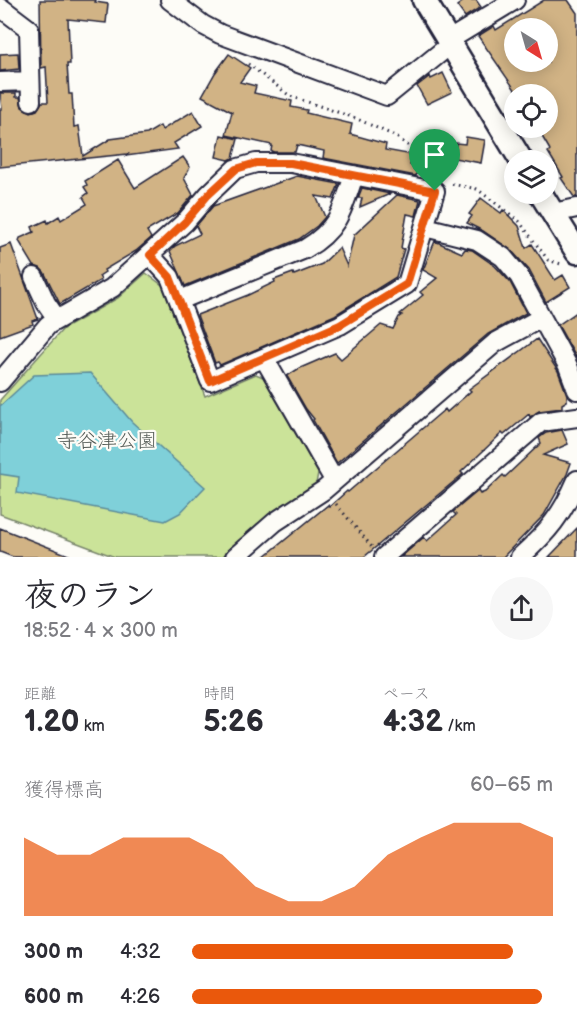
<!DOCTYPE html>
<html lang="ja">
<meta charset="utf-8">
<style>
body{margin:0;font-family:"Balsamiq Sans","Klee One",sans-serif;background:#f7f7f7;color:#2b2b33;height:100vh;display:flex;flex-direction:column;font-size:22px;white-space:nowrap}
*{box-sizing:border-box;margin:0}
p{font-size:20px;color:#7c7c81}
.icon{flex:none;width:33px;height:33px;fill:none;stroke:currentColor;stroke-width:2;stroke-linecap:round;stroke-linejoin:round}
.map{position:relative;height:557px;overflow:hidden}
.panel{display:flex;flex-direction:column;background:#fff;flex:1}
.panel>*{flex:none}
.needle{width:39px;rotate:143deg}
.buttons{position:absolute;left:504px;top:18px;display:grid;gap:12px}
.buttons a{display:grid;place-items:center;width:54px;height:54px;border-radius:50%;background:#fff;box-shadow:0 3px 15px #0003;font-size:30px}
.pin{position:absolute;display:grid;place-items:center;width:51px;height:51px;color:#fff;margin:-62px -26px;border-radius:50% 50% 50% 0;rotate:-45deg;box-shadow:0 0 6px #0007}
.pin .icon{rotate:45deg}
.round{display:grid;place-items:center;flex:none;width:63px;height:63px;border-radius:32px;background:#f7f7f7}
.head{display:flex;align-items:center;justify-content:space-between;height:102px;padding:0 24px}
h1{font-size:33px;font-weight:700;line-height:45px}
.metrics{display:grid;grid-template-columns:repeat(3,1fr);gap:9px;height:102px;padding:6px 24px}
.metrics div{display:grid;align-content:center}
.metrics b{font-size:30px;font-weight:700}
.metrics small{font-size:16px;font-weight:400}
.metrics p{font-size:16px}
.chart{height:168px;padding:12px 24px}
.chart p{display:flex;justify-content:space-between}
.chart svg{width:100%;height:108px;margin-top:6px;fill:#ea580c;opacity:.7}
ul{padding:0 24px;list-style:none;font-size:20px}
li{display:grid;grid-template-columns:96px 72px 1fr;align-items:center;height:45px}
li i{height:15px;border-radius:8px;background:#ea580c}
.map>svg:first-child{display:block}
</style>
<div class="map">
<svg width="577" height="557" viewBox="0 0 577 557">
<rect width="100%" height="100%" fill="#fdfcf7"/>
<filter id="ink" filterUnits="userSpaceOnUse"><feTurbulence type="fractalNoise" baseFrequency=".0167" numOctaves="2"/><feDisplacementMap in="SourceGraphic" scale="12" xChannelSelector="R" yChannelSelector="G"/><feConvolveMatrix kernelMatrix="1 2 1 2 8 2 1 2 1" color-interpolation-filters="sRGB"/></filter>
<g filter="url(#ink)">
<!-- green -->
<path fill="#cbe399" stroke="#76826a" stroke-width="1.5" d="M146 273 162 285 205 396 256 374 263 377 318 473 316 484 257 524 222 557H115L0 514V400L63 329 118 298Z"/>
<!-- water -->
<path fill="#7fd0d9" stroke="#5a8a9a" stroke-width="1.5" d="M90 373 132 422 205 487 180 513 165 521 17 493 19 477 0 474V406L34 375Z"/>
<!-- building -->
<path fill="#d1b385" stroke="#22223b" stroke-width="1.5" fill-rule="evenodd" d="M40 0H96L95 2 108 4 106 23 68 19 70 64H67L69 94H72L74 127 79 126 83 156 110 139 147 134 160 126 162 130 193 111 202 126 174 143 178 149 126 156 128 154 0 167V109H2L0 93H16V97H20L22 107 31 112 37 110 42 102H48L46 67 41 68Z
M465 0H476L481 7 465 17 457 6Z
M544 0H568L577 13V197H574L561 178 563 177 548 152 550 150 537 128H548V94H518L478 36 494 26 496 30ZM514 28H548V62H514Z
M18 53 19 69 0 71V54Z
M229 54 250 68 240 82 256 86 254 93 292 101 291 107 307 110 306 113 352 124 350 134 386 144 385 150 413 155 410 165 418 167 416 176 323 158 324 151 297 145 295 152H274L271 151 272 145 226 135 232 112 202 96 215 73Z
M443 73 452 92 427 104 417 86 430 76 431 79Z
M221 135 238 139 233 158 229 160 216 157Z
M466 137 485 140 481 163 454 158 456 143 465 144Z
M183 157 190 167 184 178 193 195 178 213 147 231 151 238 136 251 104 270 105 272 99 276 101 280 60 304 44 272 40 268 34 266 19 241 20 238 34 232 32 227 47 220 48 223 59 216 61 220 87 204 83 197 88 193 84 187 87 185 85 181 118 160 135 188Z
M297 176 339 184 333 199 316 196 325 217 317 226 299 239 185 286 170 251 175 246 200 234 196 226 213 206Z
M362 188 390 194 360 207 362 198H358Z
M397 195 420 200 416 216 407 214 401 248 404 249 396 277 335 315 220 365 218 362 215 363 197 315 248 295 275 282 274 280 293 273 294 275 322 264 339 248 347 266 354 235Z
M481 198 501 213 503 210 519 226 526 248 532 244 555 280 563 275 570 287 546 302 529 270 511 250 483 231 467 223 472 216 469 214Z
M435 241 462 253 465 249 472 250 495 266 510 282 526 313 488 334 337 463 313 420 314 419 306 409 287 376 298 369 335 353 341 359 381 325 393 329 399 317 402 315 400 314 423 295 420 292 437 278 423 270Z
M11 244 38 319 32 321 33 324 0 336V248Z
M577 312V359L558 325Z
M537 339 558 371 567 395V401L562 404V408L539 411 530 417 529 414 504 435 502 433 461 472 463 474 364 557H264L328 505 329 507 347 491 348 492 445 409 447 412 471 391 469 389Z
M562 430 568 444 543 455 571 463 567 474 544 515 503 557H401L424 537 427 541 456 515 453 512 478 491 480 494 485 492 503 475 505 477 541 443 539 438 546 433Z
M0 528 71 556V557H13L0 552Z
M577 528V557H549Z"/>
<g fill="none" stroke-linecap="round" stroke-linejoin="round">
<!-- minor casing -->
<g stroke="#22223b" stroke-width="22">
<path id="minor" d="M170 0 203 25 220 34 387 96 451 44
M0 7 29 29 31 101
M449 40 515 0
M0 82 30 81
M553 213 577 208
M425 227 477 240 503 257 519 276 568 366 577 390
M34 277 46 303 57 319
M180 300 305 249C338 230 343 209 354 175
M264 358 334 480
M0 382 48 325 112 288 185 222 208 195 235 169 256 163H291L435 191 407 284 340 325 210 381 170 277 150 255
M235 557 275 522 324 490 495 343 541 318
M384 557 541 422 577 417
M520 557C548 532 562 515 577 480"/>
</g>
<!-- tertiary casing -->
<g stroke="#22223b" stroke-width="27">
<path id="tertiary" d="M424 0 521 160
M541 194 577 252"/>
</g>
<!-- path -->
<path stroke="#22223b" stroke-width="3" stroke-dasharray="1.5 4.5" stroke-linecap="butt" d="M248 64 290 96 355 118 395 136 414 150 430 172
M452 184 477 189 519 221 548 260 561 264
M336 504 372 547"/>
<!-- minor -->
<use href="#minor" stroke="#fdfcf7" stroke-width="18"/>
<!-- tertiary -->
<use href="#tertiary" stroke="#fdfcf7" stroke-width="22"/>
</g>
</g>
<g fill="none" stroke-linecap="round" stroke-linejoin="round" filter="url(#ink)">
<!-- route casing -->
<g stroke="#fff" stroke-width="12">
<path id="route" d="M256 163H291L435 191 407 284 340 325 210 381 170 277 150 255 185 222 208 195 236 169Z"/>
</g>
<!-- route -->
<use href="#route" stroke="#ea580c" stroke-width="8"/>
</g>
<g text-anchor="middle" stroke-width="4.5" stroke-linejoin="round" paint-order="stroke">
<!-- park labels -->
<g font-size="20" fill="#555c57" stroke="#fdfcf7">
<text x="107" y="447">寺谷津公園</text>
</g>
</g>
</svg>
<div class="buttons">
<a><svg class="needle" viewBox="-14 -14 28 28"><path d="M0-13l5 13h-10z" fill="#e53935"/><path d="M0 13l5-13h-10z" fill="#7c7c81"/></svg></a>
<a><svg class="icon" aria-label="locate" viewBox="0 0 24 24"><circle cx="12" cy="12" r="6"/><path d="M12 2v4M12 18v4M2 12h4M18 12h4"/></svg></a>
<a><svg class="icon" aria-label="layers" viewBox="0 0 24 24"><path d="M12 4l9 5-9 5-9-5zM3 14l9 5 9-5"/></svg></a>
</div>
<div class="pin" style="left:435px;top:191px;background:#1e9e55"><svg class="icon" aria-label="arrive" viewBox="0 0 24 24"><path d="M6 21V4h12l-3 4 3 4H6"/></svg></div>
</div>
<section class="panel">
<div class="head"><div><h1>夜のラン</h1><p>18:52 · 4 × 300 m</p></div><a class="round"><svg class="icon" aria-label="share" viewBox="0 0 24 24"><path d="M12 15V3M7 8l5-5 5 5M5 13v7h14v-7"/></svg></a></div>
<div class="metrics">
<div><p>距離</p><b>1.20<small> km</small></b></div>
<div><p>時間</p><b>5:26</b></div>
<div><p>ペース</p><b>4:32<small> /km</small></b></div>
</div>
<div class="chart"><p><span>獲得標高</span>60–65 m</p>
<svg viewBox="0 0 160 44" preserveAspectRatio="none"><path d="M0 44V12L10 19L20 19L30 12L40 12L50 12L60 19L70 32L80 38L90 38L100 32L110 19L120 12L130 6L140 6L150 6L160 12V44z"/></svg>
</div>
<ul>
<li><b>300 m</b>4:32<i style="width:89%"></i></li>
<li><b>600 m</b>4:26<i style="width:97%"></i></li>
</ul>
</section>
